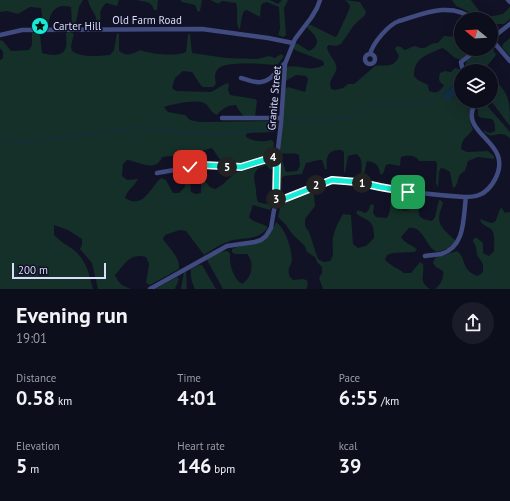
<!DOCTYPE html>
<style>
body{margin:0;font-family:"PT Sans",sans-serif;background:#1b1c29;color:#f1f3f6;height:100vh;display:flex;flex-direction:column;font-size:15px;white-space:nowrap}
*{box-sizing:border-box;margin:0}
p{font-size:13px;color:#9a9ca3}
.icon{flex:none;width:22px;height:22px;fill:none;stroke:currentColor;stroke-width:2;stroke-linecap:round;stroke-linejoin:round}
.map{position:relative;height:289px;overflow:hidden}
.side{display:flex;flex-direction:column;background:#0d0e1c;flex:1}
.side>*{flex:none}
.needle{width:26px;rotate:288deg}
.buttons{position:absolute;left:454px;top:12px;display:grid;gap:8px}
.buttons a{display:grid;place-items:center;width:44px;height:44px;border-radius:50%;background:#0d0e1c;box-shadow:0 4px 16px #0002,0 0 0 1px #2d2e3b;font-size:20px}
.scale{position:absolute;left:12px;bottom:10px;width:94px;box-sizing:border-box;padding-left:4px;border:2px solid #d9dcfc;border-top:0;font-size:11px;line-height:14px;white-space:nowrap;color:#d9dcfc;-webkit-text-stroke:3px #111225;paint-order:stroke}
.pin{position:absolute;display:grid;place-items:center;width:34px;height:34px;color:#fff;margin:-17px;border-radius:8px;box-shadow:0 2px 6px #0006}
.km{position:absolute;width:20px;height:20px;margin:-10px;border-radius:50%;background:#222;color:#fff;font-size:11px;line-height:20px;text-align:center}
.round{display:grid;place-items:center;flex:none;width:42px;height:42px;border-radius:21px;background:#1b1c29}
.summary{display:flex;align-items:center;justify-content:space-between;height:68px;padding:0 16px}
h1{font-size:22px;font-weight:700;line-height:30px}
.metrics{display:grid;grid-template-columns:repeat(3,1fr);gap:6px;height:68px;padding:4px 16px}
.metrics div{display:grid;align-content:center}
.metrics b{font-size:20px;font-weight:700}
.metrics small{font-size:11px;font-weight:400}
.metrics p{font-size:11px}
.map>svg:first-child{display:block}
</style>
<div class="map">
<svg width="510" height="289" viewBox="0 0 510 289">
<rect width="100%" height="100%" fill="#111225"/>
<!-- green -->
<path fill="#152f29" d="M0 0H83L79 7 75 26 72 25 71 7C56 3 51 11 48 24L45 26 41 24 42 15 41 8 30 7 18 14 7 11 0 12Z
M88 0H119L117 6 106 3C97 13 102 13 100 25L97 23C96 12 90 10 88 0Z
M137 0H158L157 10H154C151 0 146 3 137 0Z
M180 0H202L200 11 198 12 195 5 182 2Z
M210 0H270L278 4 282 0H288L284 8 286 35 283 37 278 35 280 29 279 7 267 2 263 3 261 6 260 17 247 10 244 11 242 16 240 29H239C235 21 239 12 236 3L222 1C217 6 216 2 210 0Z
M345 0 360 2 366 12 365 15 354 25 341 44 336 46 329 45 327 47C328 56 339 62 336 71 334 75 331 79 330 83L331 89 335 90 343 88 348 84H354L375 66C385 64 394 69 399 56L395 49 397 46 401 47 405 50 414 46C417 46 419 48 421 48 427 49 430 42 438 43L444 36 455 37 457 40 460 50 475 49C471 52 466 57 461 59 455 61 448 50 442 48 427 55 414 57 414 76L418 80 428 85 429 91C436 94 440 92 444 85 439 82 438 80 440 73L445 71 451 72 455 68 459 69 461 72V79L443 95 448 100 452 97 461 94V101H473C469 110 468 120 473 129 468 138 463 135 461 149L467 152 488 151 494 156V159L478 157 468 161 465 171C457 175 459 179 456 186L453 188 450 172 445 169 441 168 439 172 438 187 436 183 437 163 435 161H419C416 155 408 155 401 157L400 166 390 164 386 165 383 174H380C379 165 375 162 367 161L363 178H362C360 170 365 159 356 154L348 156 345 173 344 172V152L341 150C327 150 326 157 327 169H325L322 160H319L306 163 302 174 284 176 282 178 281 196H279L280 160H282L286 172 297 171 300 166 299 155C292 152 287 155 279 153L285 89 288 87 305 92 308 79 306 76 296 75 286 81V67C301 64 307 73 324 65L323 61 295 50 293 47 294 44H298L309 51C323 44 316 35 307 28L308 25H311L335 37 337 36 349 10 350 5Z
M452 0H471L480 12 488 17 503 14 510 7V19L504 24H493L491 26V19H479L469 12 456 6Z
M36 32 40 35 42 53C50 55 63 58 66 47 67 43 66 37 66 33L70 32 74 34 71 46 72 51C83 58 96 56 110 55L114 50 117 33 119 34V51C127 57 133 54 140 50 150 54 176 57 186 52L188 35 190 33 192 53 226 58 257 59 269 56 275 58 281 54 284 56 278 64 274 65C263 64 225 61 218 69 214 73 215 78 216 84L213 87H203C198 83 196 77 192 72L183 71 175 78 172 88 176 91 211 92 227 83 229 84 228 90 230 95 255 99 257 101 255 117C243 117 242 116 236 105 228 105 221 109 217 115 211 113 210 108 206 104 198 98 173 104 164 107L168 112 185 115 190 120 200 122 275 121 278 122 276 129 274 132 250 133 246 134V137C255 142 261 142 272 140L274 143 272 153C262 157 233 169 223 163 219 159 215 152 212 148L191 154 162 157C156 173 140 162 127 160L123 164 122 176 127 180 138 179C135 186 127 190 125 198 143 210 150 188 161 178L166 180 173 193H179L185 187 184 172 189 171 191 192 196 194 201 193C202 185 200 177 201 169L204 168 207 172 205 181 210 187 215 189 222 185 236 172 259 167 270 160 273 161V170L270 169 266 165C251 170 254 176 256 189 256 193 256 197 258 202L270 205 272 207 270 210 253 205 249 217C254 223 262 223 268 227 259 241 243 237 230 241 220 244 212 250 204 255L186 231 180 230 165 235 163 239C169 248 181 258 179 269L150 285 146 283 149 264 146 257C129 252 124 266 115 275 118 283 123 287 132 289H98L92 263 80 249 82 245V239L68 230 54 225V235C61 242 67 245 74 250 87 261 89 274 93 289H0V60L3 58V52L0 48V40L3 41 11 51 29 50 32 45V33Z
M510 38V56L502 47 503 44Z
M491 45 496 55 487 66 486 71H468L465 65 467 60 481 49H491Z
M491 76C510 95 510 99 510 126L491 101Z
M483 101 510 132V138C497 128 494 141 484 132V130C488 133 490 134 495 131 496 113 488 122 478 116V108Z
M310 191H312L314 195 315 206 305 219V226L309 232 318 259 324 262 330 261C336 253 331 246 333 237 335 228 339 221 343 214L351 215 353 244 358 248 366 246 374 238C374 218 368 223 356 213L358 210 365 213 368 211 371 204 374 205 373 213 376 217 387 218C392 210 389 202 392 193H395L398 196 395 206 397 209 405 211 411 209 414 195 417 196C424 209 410 218 432 221L435 217 439 200 442 201 443 204C434 224 442 228 456 241 452 248 445 250 437 252 425 247 424 226 409 228L401 237C407 246 413 244 417 250L414 252 393 253 387 255 385 260C391 266 398 268 404 273H411L420 262 423 264C425 275 418 281 430 289H323L319 278 322 273V267L317 262 315 257 307 252 305 246 293 235 286 225 278 217 281 204Z
M501 207 505 213 510 212V289H435C441 285 444 277 443 271L436 267 433 263 435 258 457 251C467 259 461 271 478 276L483 272V264L477 255 476 247 473 241 474 238H477L483 243V253L489 256 494 251C494 246 495 237 493 232 490 225 482 228 480 219L491 223 495 222Z
M276 222C286 229 291 248 292 259 292 263 290 265 289 268 288 271 289 275 290 277L293 280 302 279 307 280 308 285 306 289H223L207 260C213 255 220 251 228 251L230 254C229 264 233 278 242 284 252 278 255 263 247 254H235L232 252V249C254 240 264 250 276 222Z
M199 265H202L216 289H195C192 283 190 276 191 269Z
M184 272H186L187 289H181Z
M177 277 179 279 175 289H155Z"/>
<!-- water -->
<path fill="#112e45" d="M461 79V94L452 97 448 101 443 98V95Z"/>
<g fill="none" stroke-linecap="round" stroke-linejoin="round">
<!-- stream -->
<path stroke="#112e45" stroke-width="1" d="M506 46 510 44
M472 65 475 71
M466 67 496 54
M491 94 510 116
M285 122 356 117 376 104 427 103 459 78
M0 139 24 143 138 127 178 132 227 134 277 125"/>
<!-- minor -->
<path stroke="#404b80" stroke-width="4.5" d="M508 0 510 2
M0 35 22 30 202 29 268 38 293 43
M491 39 510 61
M491 39 510 24
M370 54C373 43 388 25 399 21 423 14 451 1 473 19
M365 59a5 5 0 1 1 10 0a5 5 0 1 1-10 0Z
M465 71 462 67 461 62 478 49
M241 78C246 79 251 82 257 82 269 84 277 71 285 63
M222 118H281
M157 173 203 165 241 167 277 156
M276 202C291 196 317 181 333 180 349 178 365 185 381 188 408 192 436 195 464 197 469 197 474 197 479 195 492 190 503 170 498 156 492 137 459 126 477 101
M425 256C430 255 436 255 441 254 466 247 463 217 466 197
M150 289 227 246 255 242 261 240 266 236 271 228 275 204 277 157 281 123 285 64 295 39 311 18 317 8 320 0"/>
</g>
<g fill="none" stroke-linecap="round" stroke-linejoin="round">
<!-- route casing -->
<g stroke="#fff" stroke-width="8">
<path id="route" d="M190 167 203 165 241 167 277 156 276 202 332 180 357 182 380 187 408 192"/>
</g>
<!-- route -->
<use href="#route" stroke="#15ebd6" stroke-width="5"/>
</g>
<!-- icons -->
<defs>
<g id="sight-disc" transform="scale(0.9)"><circle r="9.5" fill="#15ebd6" stroke="#111225"/><path d="M0-6L1.8-2.2L6-1.7L2.9 1.2L3.7 5.4L0 3.3L-3.7 5.4L-2.9 1.2L-6-1.7L-1.8-2.2Z" fill="#111"/></g>
</defs>
<g fill-rule="evenodd">
<use href="#sight-disc" x="40" y="26"/>
</g>
<g text-anchor="middle" stroke-width="3.5" stroke-linejoin="round" paint-order="stroke">
<!-- street labels -->
<g font-size="11" fill="#d9dcfc" stroke="#111225">
<text x="147" y="24">Old Farm Road</text>
<text transform="translate(274 98) rotate(-85)" y="4">Granite Street</text>
</g>
<!-- poi labels -->
<g font-size="11" fill="#d9dcfc" stroke="#111225" text-anchor="start">
<text x="53" y="30">Carter Hill</text>
</g>
</g>
</svg>
<div class="buttons">
<a><svg class="needle" viewBox="-14 -14 28 28"><path d="M0-13l5 13h-10z" fill="#e53935"/><path d="M0 13l5-13h-10z" fill="#9a9ca3"/></svg></a>
<a><svg class="icon" aria-label="layers" viewBox="0 0 24 24"><path d="M12 4l9 5-9 5-9-5zM3 14l9 5 9-5"/></svg></a>
</div>
<div class="scale">200 m</div>
<div class="pin" style="left:408px;top:192px;background:#1e9e55"><svg class="icon" aria-label="arrive" viewBox="0 0 24 24"><path d="M6 21V4h12l-3 4 3 4H6"/></svg></div>
<div class="pin" style="left:190px;top:167px;background:#d93025"><svg class="icon" aria-label="check" viewBox="0 0 24 24"><path d="M5 12l5 5 9-10"/></svg></div>
<b class="km" style="left:362px;top:183px">1</b>
<b class="km" style="left:316px;top:185px">2</b>
<b class="km" style="left:276px;top:199px">3</b>
<b class="km" style="left:273px;top:157px">4</b>
<b class="km" style="left:227px;top:167px">5</b>
</div>
<section class="side">
<div class="summary"><div><h1>Evening run</h1><p>19:01</p></div><a class="round"><svg class="icon" aria-label="share" viewBox="0 0 24 24"><path d="M12 15V3M7 8l5-5 5 5M5 13v7h14v-7"/></svg></a></div>
<div class="metrics">
<div><p>Distance</p><b>0.58<small> km</small></b></div>
<div><p>Time</p><b>4:01</b></div>
<div><p>Pace</p><b>6:55<small> /km</small></b></div>
</div>
<div class="metrics">
<div><p>Elevation</p><b>5<small> m</small></b></div>
<div><p>Heart rate</p><b>146<small> bpm</small></b></div>
<div><p>kcal</p><b>39</b></div>
</div>
</section>
